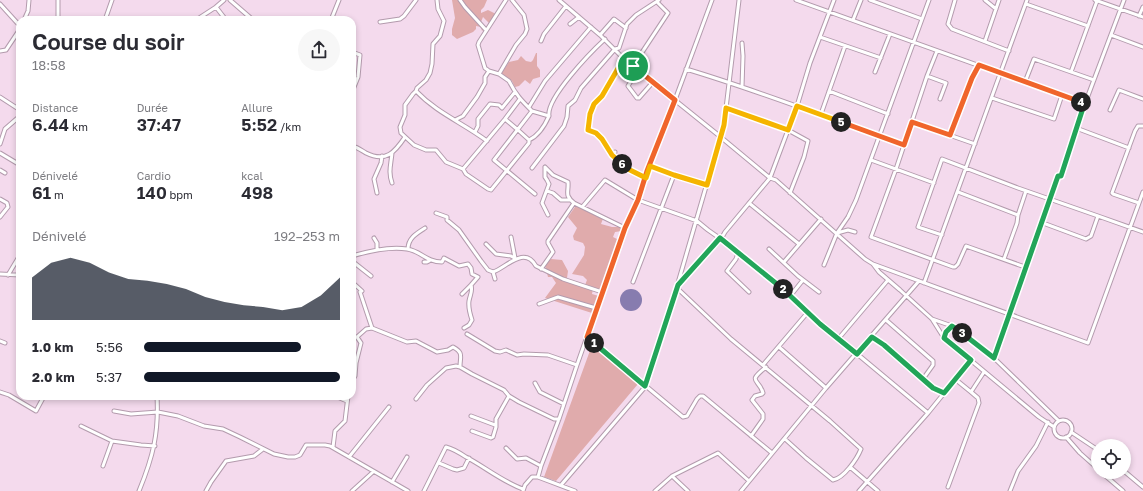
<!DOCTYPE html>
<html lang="fr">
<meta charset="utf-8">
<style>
body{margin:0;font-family:"Golos Text",sans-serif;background:#f7f7f7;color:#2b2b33;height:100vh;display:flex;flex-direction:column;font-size:15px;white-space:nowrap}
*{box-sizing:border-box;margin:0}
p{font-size:13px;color:#7c7c81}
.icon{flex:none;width:22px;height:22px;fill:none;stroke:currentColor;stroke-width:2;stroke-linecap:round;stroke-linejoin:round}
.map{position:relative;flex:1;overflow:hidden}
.drawer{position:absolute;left:16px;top:16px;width:340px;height:384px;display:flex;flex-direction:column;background:#fff;border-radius:12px;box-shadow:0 2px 6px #0003}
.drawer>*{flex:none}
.buttons{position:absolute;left:1091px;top:439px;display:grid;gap:8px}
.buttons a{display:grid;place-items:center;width:40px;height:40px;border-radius:50%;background:#fff;box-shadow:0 2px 6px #0003;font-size:20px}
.pin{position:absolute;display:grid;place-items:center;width:34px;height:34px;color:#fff;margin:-17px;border:2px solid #fff;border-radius:50%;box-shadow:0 1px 4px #0007}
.km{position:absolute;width:20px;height:20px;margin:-10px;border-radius:50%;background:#222;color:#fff;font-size:11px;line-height:20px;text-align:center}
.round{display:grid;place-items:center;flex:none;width:42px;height:42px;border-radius:21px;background:#f7f7f7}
.head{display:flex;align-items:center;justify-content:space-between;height:68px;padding:0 16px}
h1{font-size:22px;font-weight:600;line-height:30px}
.stats{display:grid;grid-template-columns:repeat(3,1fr);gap:6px;height:68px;padding:4px 16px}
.stats div{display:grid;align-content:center}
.stats b{font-size:17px;font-weight:600}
.stats small{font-size:11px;font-weight:400}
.stats p{font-size:11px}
.chart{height:112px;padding:8px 16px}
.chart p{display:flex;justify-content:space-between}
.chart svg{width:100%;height:72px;margin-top:4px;fill:#111827;opacity:.7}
ul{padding:0 16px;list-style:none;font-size:13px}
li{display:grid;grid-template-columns:64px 48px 1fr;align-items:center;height:30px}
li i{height:10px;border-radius:5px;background:#111827}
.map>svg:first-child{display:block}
</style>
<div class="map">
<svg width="1143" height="491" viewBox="0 0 1143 491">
<rect width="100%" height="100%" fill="#f4daed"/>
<!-- green -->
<path fill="#e0abac" d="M452 0H487L484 7 481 10V13L488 10 496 14 490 24 483 17 481 22 485 26 484 29 482 31 481 27 476 26V29L473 32 457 39 452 35V29L455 18Z
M536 53H537V66L540 70V77L533 79 530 84 525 80 519 86 515 87 512 81 501 74 509 62 518 60 521 56 526 61 531 62 533 60Z
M577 204 604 216 601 224 612 227H623L622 231 615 232 613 237 621 241 602 290 585 285 587 280 583 276 572 274 584 255 585 247 583 243 574 240 573 236 577 228 568 217Z
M551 259 562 260 568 271 567 278 574 283 593 289 592 294 602 297 595 314 545 298 556 283 552 277H548L545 265Z
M592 345 638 384 556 481 544 477Z"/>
<!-- water -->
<path fill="#877caf" d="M620 300a11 11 0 1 1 22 0a11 11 0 1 1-22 0Z"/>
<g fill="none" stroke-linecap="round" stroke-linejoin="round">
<!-- minor casing -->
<g stroke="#b39bad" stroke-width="5">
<path id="minor" d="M58 0V20
M230 0 253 20
M437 0 438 9 444 21 440 36 433 44 432 64 430 73 426 80 417 88 416 91 413 94 405 105V115L400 127 401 133 414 145 426 150H436L446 162 463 169 466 174 488 189 491 190 529 143V140L518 130 505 119
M460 0 465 7 486 30
M506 0 479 42 478 45 485 68 489 71 499 74 509 81C516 95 521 100 532 111L494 160 535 194
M559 0 600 35 625 60 717 134 770 178 776 180 865 259 873 264 879 272 900 290 932 319 944 338 1039 417 1054 427
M796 0 1086 104
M870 0 922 19
M955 0 948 24 952 29 1009 51
M985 0 996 9
M1095 0 1143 17
M0 4 20 26
M1026 4 1088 26
M216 7 226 20
M1139 16 1143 7
M24 20 28 11 29 0
M105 20 112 0
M196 20 216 7 224 0
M331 20 339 0
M853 20 861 0
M380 22 400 19 404 16 416 0
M570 24 579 17
M600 35 614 19 626 28
M1111 35 1143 47
M820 37 881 58
M541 41 544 34 566 6
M985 41 999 0
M742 43 743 56 742 87
M0 51 6 50 20 29
M937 51 927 76 896 169 871 237 953 267H955L958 264 966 246 1025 267
M352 52 360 55 358 77 352 92
M633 66 668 13 657 2
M686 69C760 91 831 119 903 145
M638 70 628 86 637 98H639L653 82
M875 72 890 34
M1071 72 1097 1
M499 74 516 45 525 34 527 29 524 15 512 0
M927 76 946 83 940 99
M1025 82 1034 59 1094 80
M416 91C437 113 463 123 487 141
M829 91 888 114
M0 97 20 110
M992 98 1054 119 1062 95
M529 107 545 81 591 27
M726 108 788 130 808 141 804 157 790 193
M1110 110 1119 90 1143 99
M532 111 549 116C546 98 591 52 605 39
M821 114 845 46
M455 120 463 116 477 97 485 83V77L489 71
M912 122 975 144
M1076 128 1129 148
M475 132 478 126V119L490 104 499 105 502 108 515 92
M950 135 972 78 979 65
M529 140C538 136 545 125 549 116
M0 144 5 129 20 116
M352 146C357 147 361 150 366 153 386 163 395 152 405 137
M615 152 614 156C621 166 634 172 646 178
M0 153 20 165
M614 156 597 133 588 130 590 114 594 104 602 96 620 65 625 60
M871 160 934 183
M650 166 674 175 707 185
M545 167 553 175 568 182C569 192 564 195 574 203
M545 167V177L547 180 549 184 542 203 548 215
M532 168 564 126 567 117 568 106 575 100 581 88 615 49 619 48 627 24 636 15 659 0
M463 169 505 119 520 99
M0 170 5 173
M392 183C388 171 391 165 392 153
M547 191 553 193 561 200H570
M958 192 1018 215
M377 193 374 179 381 163 382 156
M0 199 7 203 8 207 0 217
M749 203 799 244
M1139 203 1113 194 1112 193 1135 131 1138 126H1143
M583 206 605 180 638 200 697 221 708 230 728 244 791 295 820 323 928 413
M436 213 447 217V220L459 230 481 261 488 270 493 272C506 268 524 245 536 266L563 279 602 292
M1043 223 1086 239 1091 236 1098 216 1143 232
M837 233 848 230 855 232
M942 235 918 227 942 159 1018 188 1098 216
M511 237 515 258
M374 238 377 243V250
M486 244 496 254 511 256 516 259
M408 249C408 238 417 233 425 228
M769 249 798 276 819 292
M738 253 736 259 727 271 749 292
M352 256C369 251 389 246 407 249 421 251 426 262 442 262L444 258 459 266 468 264 471 268 472 274 478 277 471 285 462 294
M1004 259 1017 223 1018 215 1026 191
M352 261 371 276
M424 262H427L429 261
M784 262 821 219
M873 264 1088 343 1143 192
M824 265 837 233 848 217 856 200 929 0
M541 269 553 252 548 243V241L574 203 625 228
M493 272 495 279
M0 274 20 275
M8 275 20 255
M352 282 362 291
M633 282 674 175
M679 283 721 239 725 232 770 178 797 106 810 63 834 0
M924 283 1027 0
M677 288 731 339 830 421 861 449C857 459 844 478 833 480L806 458 785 439
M360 292 372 328
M791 295 803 280
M539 304 558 297 596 308
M932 319 952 326
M886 320 933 361V365L923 379
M464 328 469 325 472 320C470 314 468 308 469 301 470 295 473 291 471 285
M467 334 495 351 500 352 506 350 517 355 524 354 548 355 577 365
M352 337H357L361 343 356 363 355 376 352 381
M357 337 366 329 372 328 407 342 416 341 437 352 448 350 453 347C464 353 460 356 460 367
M587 337 683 417 687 416 697 399 700 396H703L772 453
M872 337 884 345 933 388 944 393
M839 338 888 280
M944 338 946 332 952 326 956 328 994 358 1059 421
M0 341 5 343
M779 347 826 388
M994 358 1058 176 1061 175 1083 108 1086 104V101L1124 0
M763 365 808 312
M955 379 971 392
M535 383 540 392 564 404
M0 392 9 395 36 411 43 398
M289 396H294
M335 396 347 401
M416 399 427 385 446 368 456 366 460 367 472 374 504 390 509 396 519 402 554 419H559
M114 411 131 414 158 412 178 416 204 426 223 429 240 437 274 454 288 457H295L300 455 306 445H325L330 446 408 491
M471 416 495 425
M1054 429a9 9 0 1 1 18 0a9 9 0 1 1-18 0Z
M81 426 112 441 141 445 155 446
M472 431 491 438 493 437 496 427V419L509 396
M1071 432 1098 450
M751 436 763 419V414L752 400 755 396 762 394 763 393C759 378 746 383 766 367
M1066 437 1080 453 1098 469
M333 447 335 431 345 421 348 396
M506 448 517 459 526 458 541 466
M349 457 389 407
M439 463 453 469 457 470 464 468 469 458
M103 466 112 441
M850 467 878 491
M1124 471 1143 487
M1101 472 1123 491
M672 476 688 491
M538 477 541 466 559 419 577 365 625 228 638 200 647 171 675 100 712 0
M392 482 407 457
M561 485 645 387 673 300 724 125 739 0
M948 487 979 403 978 398 971 392 984 372
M139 491C153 457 159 433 157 396
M206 491 211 482 226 461 254 456 263 449
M352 491 373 472
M424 491 446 447C454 449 460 453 466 457 485 467 503 482 523 489
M523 491 525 485 532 477H538L575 491
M655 491 672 476 718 453 749 481
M741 491 826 388 919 281
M859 491 928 413 971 360
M1010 491 1018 471 1036 446 1048 422"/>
</g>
<!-- minor -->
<use href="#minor" stroke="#fff" stroke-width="3"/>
</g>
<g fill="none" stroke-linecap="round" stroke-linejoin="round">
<!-- split-1 casing -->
<g stroke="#fff" stroke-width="8">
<path id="split-1" d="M594 343 587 337 625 228 638 200 647 171 675 100 633 66"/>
</g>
<!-- split-2 casing -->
<g stroke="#fff" stroke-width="8">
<path id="split-2" d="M594 343 645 386 678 285 720 238 783 289"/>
</g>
<!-- split-3 casing -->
<g stroke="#fff" stroke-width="8">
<path id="split-3" d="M783 289 820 324 857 354 872 337 884 345 933 388 944 393 971 360 944 338 946 332 952 326 962 333"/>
</g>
<!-- split-4 casing -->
<g stroke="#fff" stroke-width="8">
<path id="split-4" d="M962 333 994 358 1058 176H1061L1083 108 1086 104 1081 102"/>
</g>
<!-- split-5 casing -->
<g stroke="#fff" stroke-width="8">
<path id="split-5" d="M841 122 904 145 912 122 950 135 972 78 979 65 1081 102"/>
</g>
<!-- split-6 casing -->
<g stroke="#fff" stroke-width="8">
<path id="split-6" d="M622 164 630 170 646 178 650 166 674 175 707 185 724 125 726 108 788 130 797 106 841 122"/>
</g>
<!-- split-7 casing -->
<g stroke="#fff" stroke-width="8">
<path id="split-7" d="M622 164 612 155 602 139 596 133 588 130 590 114 594 104 602 96 620 65 625 60 633 66"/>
</g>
<!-- split-1 -->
<use href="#split-1" stroke="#f0652b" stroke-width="5"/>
<!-- split-2 -->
<use href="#split-2" stroke="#22a559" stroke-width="5"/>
<!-- split-3 -->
<use href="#split-3" stroke="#22a559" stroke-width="5"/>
<!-- split-4 -->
<use href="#split-4" stroke="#22a559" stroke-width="5"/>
<!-- split-5 -->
<use href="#split-5" stroke="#f0652b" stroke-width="5"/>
<!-- split-6 -->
<use href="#split-6" stroke="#f5b400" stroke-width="5"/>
<!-- split-7 -->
<use href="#split-7" stroke="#f5b400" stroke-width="5"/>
</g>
</svg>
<div class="buttons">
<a><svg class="icon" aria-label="locate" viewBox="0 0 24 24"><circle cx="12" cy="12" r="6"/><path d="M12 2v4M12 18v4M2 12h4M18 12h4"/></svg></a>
</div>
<div class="pin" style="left:633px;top:66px;background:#1e9e55"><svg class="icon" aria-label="arrive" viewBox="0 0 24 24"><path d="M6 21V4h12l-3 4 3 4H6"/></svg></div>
<b class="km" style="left:594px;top:343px">1</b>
<b class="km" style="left:783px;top:289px">2</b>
<b class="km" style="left:962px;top:333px">3</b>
<b class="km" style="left:1081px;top:102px">4</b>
<b class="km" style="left:841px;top:122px">5</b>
<b class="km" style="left:622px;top:164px">6</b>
<section class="drawer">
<div class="head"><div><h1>Course du soir</h1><p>18:58</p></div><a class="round"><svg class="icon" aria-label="share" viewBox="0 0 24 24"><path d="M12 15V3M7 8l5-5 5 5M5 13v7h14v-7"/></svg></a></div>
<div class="stats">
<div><p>Distance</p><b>6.44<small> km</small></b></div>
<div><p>Durée</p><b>37:47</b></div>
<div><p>Allure</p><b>5:52<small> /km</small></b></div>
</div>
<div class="stats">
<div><p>Dénivelé</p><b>61<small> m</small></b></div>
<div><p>Cardio</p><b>140<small> bpm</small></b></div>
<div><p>kcal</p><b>498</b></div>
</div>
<div class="chart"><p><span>Dénivelé</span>192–253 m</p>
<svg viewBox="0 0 160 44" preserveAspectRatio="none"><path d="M0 44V18L10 9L20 6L30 9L40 15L50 19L60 20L70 22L80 25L90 30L100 33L110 35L120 36L130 38L140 36L150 29L160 18V44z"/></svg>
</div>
<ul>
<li><b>1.0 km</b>5:56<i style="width:80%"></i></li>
<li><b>2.0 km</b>5:37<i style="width:100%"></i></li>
</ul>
</section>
</div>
